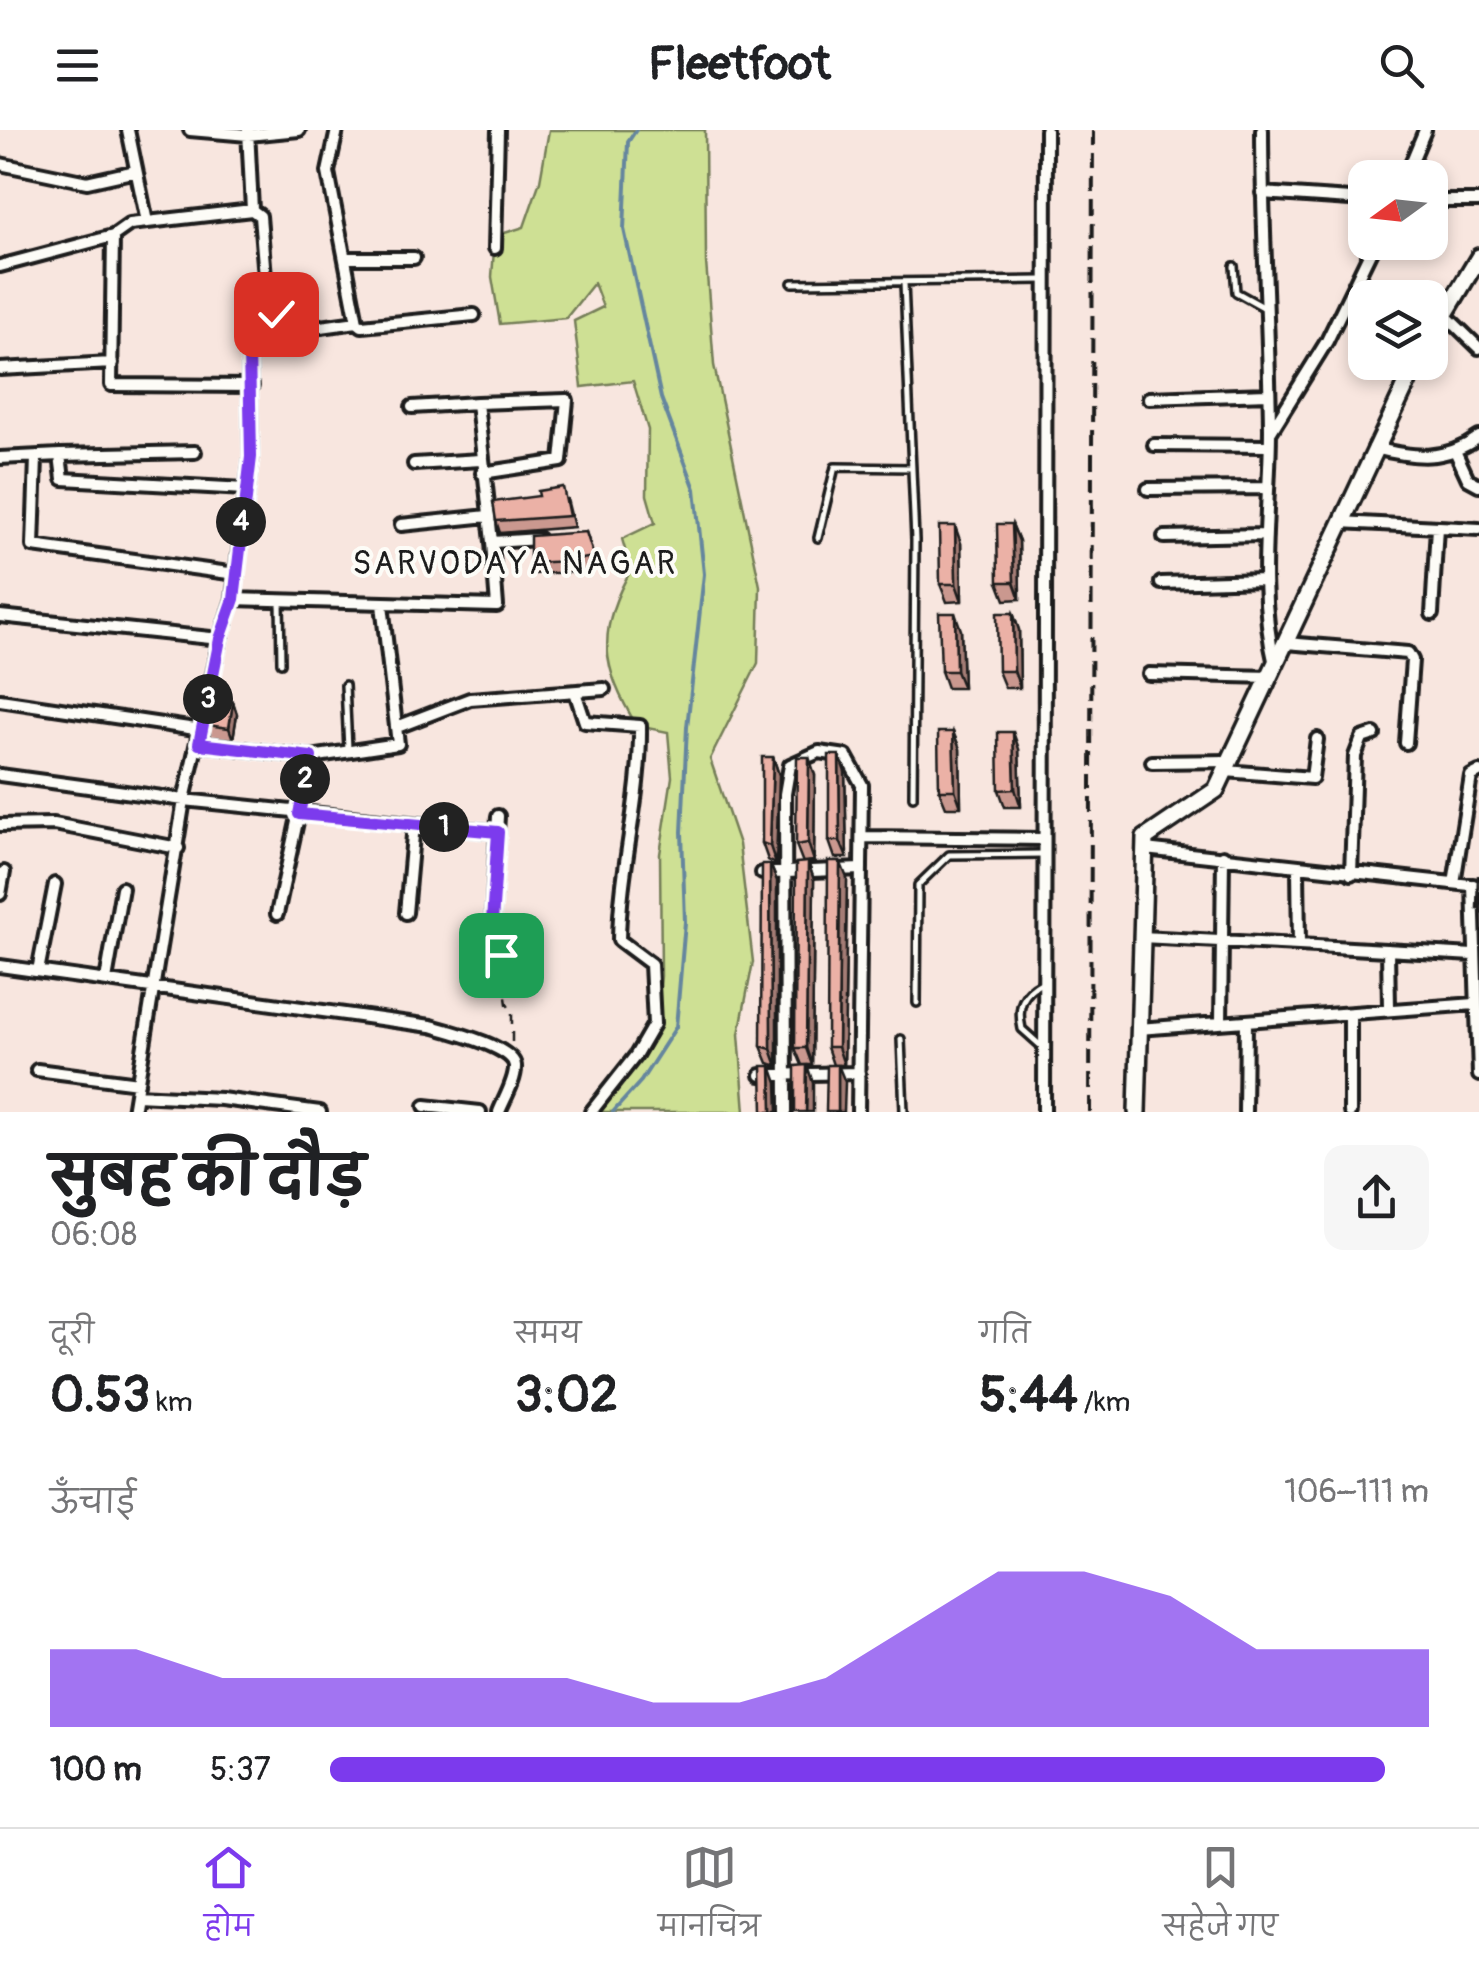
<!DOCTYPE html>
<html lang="hi">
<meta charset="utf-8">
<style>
body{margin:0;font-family:Pangolin,"Playpen Sans Deva",sans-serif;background:#f6f6f6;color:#202124;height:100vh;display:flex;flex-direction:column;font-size:38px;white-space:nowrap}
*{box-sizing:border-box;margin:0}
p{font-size:32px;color:#757577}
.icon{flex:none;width:55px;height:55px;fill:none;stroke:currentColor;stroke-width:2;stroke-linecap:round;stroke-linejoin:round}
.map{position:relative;height:982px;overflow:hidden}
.drawer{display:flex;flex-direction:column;background:#fff;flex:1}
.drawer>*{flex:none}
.needle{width:65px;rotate:255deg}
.tools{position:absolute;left:1348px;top:30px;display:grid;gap:20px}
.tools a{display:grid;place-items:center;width:100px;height:100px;border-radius:20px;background:#fff;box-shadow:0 5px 15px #0003;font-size:50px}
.pin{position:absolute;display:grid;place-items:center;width:85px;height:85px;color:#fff;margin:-42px;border-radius:20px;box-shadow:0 5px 15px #0006}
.km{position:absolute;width:50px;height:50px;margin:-25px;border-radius:50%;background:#222;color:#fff;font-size:28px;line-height:50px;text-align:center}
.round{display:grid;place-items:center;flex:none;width:105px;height:105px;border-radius:20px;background:#f6f6f6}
.head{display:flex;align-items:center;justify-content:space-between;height:170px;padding:0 50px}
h1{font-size:55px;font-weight:700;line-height:75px}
.metrics{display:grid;grid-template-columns:repeat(3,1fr);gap:15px;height:170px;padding:10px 50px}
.metrics div{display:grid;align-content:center}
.metrics b{font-size:50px;font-weight:700}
.metrics small{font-size:28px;font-weight:400}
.metrics p{font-size:28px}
.chart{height:280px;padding:20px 50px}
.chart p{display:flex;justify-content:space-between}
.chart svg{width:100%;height:180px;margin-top:10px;fill:#7c3aed;opacity:.7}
ul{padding:0 50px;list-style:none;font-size:32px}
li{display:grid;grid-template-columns:160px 120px 1fr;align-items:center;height:75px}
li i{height:25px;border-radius:12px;background:#7c3aed}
header{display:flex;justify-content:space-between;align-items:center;height:130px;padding:0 50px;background:#fff;font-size:45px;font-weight:700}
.tabs{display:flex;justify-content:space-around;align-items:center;height:140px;border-top:2px solid #e0e0e0;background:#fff;font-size:28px;color:#757577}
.tabs a{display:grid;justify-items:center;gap:5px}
.tabs .current{color:#7c3aed}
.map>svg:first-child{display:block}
</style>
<header><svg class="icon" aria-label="menu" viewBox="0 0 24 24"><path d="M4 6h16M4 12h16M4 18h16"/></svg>Fleetfoot<svg class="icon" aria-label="search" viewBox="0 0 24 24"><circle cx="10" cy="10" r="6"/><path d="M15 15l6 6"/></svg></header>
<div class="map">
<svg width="1479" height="982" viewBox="0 0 1479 982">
<rect width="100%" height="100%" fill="#f8e6df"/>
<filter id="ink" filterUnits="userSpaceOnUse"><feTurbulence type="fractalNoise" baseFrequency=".01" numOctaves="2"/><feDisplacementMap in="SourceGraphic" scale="20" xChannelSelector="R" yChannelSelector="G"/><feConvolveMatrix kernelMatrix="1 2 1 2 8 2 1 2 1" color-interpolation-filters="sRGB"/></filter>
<g filter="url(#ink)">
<!-- green -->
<path fill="#cee094" stroke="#757e58" stroke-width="2.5" d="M549 0H705L706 132 714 235 760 456 758 533 710 629 739 714 753 832 739 904 745 982H598L655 907 661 846 660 724 672 647 668 602 637 596C601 537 596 500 631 440L622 409 655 393 647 365 648 300 633 251 582 257 574 191 603 177 594 153 566 188 500 194 492 147 495 106 524 97 540 51Z"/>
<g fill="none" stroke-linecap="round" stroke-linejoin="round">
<!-- stream -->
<path stroke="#65869e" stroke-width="4" d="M613 982 641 951 676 897 685 792 682 702 687 597 704 444 695 359 661 268 624 99 628 12 636 0"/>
<!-- lane casing -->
<g stroke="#1c1c1c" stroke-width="12">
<path id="lane" d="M1234 136 1236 162 1265 178
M792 153 1044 150
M904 153 915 410 913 667
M818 408 835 337 912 338
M280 470 281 533
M345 555 348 619
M917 873 918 755 949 725 1042 724
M901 909 904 982
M1041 916 1022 899C1017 876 1022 863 1043 852"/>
</g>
<!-- street casing -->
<g stroke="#1c1c1c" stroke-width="18">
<path id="street" d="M128 0 147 92
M190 0 248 5 299 0
M1262 0C1262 100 1269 199 1270 299 1270 379 1256 456 1275 535
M0 34 87 52 136 41
M1405 48 1425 0
M1262 63 1365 70
M1430 71H1479
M113 106 111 255 252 256
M495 118 498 0
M345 128H414
M0 136 113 106 130 94 252 80
M264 182 293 184 321 197 357 192 328 42 337 0
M1444 184 1479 218
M357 192 362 196 474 185
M0 239 112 233
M1149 268 1268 264
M477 273 567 270 561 331 482 343
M412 277 477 273 492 412
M1270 303 1327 211 1375 112
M1154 315 1268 316
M1374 318C1415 328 1444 332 1479 307
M1456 323 1468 349 1479 355
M60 325 195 322
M0 328 60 325 63 349 245 359
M36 328 33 416 236 444
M414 334 481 330
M1148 359 1265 358
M1340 392 1479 399
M401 395 488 386
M1164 407 1263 405
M1161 453 1264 450
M233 469 497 476 492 412 539 409
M1432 484 1437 397
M0 486 220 509
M1286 513 1408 523 1412 530 1406 613
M1149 544 1271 547
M576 565 585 592 640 596C641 669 620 737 619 810L651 834 654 894 636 925 591 982
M0 570 202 600
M397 597 470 569 604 559
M199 614 311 627
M1152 632 1230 631
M1226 641 1312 648 1317 609
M0 645 184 670 498 702
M0 695 54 694 178 718
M862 707 1042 709
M1145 719 1479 756
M762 743 861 739
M1351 744 1355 626 1362 608 1374 604
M1454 753 1471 646 1479 642
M1473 755 1479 945
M0 764 4 742
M406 783 414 694
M277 784 311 627 398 614 382 474
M491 807 498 686
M1141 807 1299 815 1298 738
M1299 815 1473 825
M1388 820 1389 877
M0 836 431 896C449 901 514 917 515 936 516 950 504 969 499 982
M38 841 55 754
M106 850 122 758
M1221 892 1223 726
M1138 899 1475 874
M37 940 138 953
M761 945 859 943
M136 965 221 969 320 982
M425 976 480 982
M133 982 184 670 220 509 233 469 251 327 249 219 264 182 266 159 260 86 252 80 248 0
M786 982 785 664 790 635 819 622 846 626 862 655 858 982
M1044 982 1046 0
M1245 982 1246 892
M1350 982V884"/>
</g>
<!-- secondary casing -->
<g stroke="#1c1c1c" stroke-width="22">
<path id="secondary" d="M1430 209 1479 127
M1137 982 1145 708 1216 660 1417 232"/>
</g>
<!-- path -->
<path stroke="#1c1c1c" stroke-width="2.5" stroke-dasharray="10 8" stroke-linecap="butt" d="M498 814 507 874 512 882V916"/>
<!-- lane -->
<use href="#lane" stroke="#fdfcf7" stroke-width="5"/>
<!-- street -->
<use href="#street" stroke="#fdfcf7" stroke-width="10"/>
<!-- secondary -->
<use href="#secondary" stroke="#fdfcf7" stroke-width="15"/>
<!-- rail -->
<path stroke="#1c1c1c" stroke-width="4" stroke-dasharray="15 8" stroke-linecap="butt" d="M1090 982 1093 0"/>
</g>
<!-- wall -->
<path fill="#ca988f" stroke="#1c1c1c" stroke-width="2.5" d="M567 369 574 397 500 403 496 391Z
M1012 394 1019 411 1020 469 1005 470 998 452Z
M586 402 598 439 574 442 534 444 530 433Z
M961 413 962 471 947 472 940 454Z
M1013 483 1019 500 1020 558H1005L998 541Z
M961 500 963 558H947L941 541Z
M233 572 237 584 233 609 211 607 207 595Z
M953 602 960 619 961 677H946L939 660Z
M1019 619 1021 677H1005L999 660Z
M773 627 779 645 776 734 768 730 762 713Z
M845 642 847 728H835L829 711Z
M815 645 814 731 803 732H808L814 750 812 935H802L795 918 803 733 796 715Z
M770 734 777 751V936L768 933 761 916Z
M847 748 844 935H833L827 917Z"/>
<!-- shaded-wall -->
<path fill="#a47c74" stroke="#1c1c1c" stroke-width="2.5" d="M1012 394 1019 411 1020 469 1014 452Z
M955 396 961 413 962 471 956 454Z
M955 483 961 500 963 558 956 541Z
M1013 483 1019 500 1020 558 1014 541Z
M233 572 237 584 233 609 229 598Z
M953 602 960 619 961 677 955 660Z
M1013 602 1019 619 1021 677 1015 659Z
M839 625 845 642 847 728 840 711Z
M773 627 779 645 776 734 770 716Z
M809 627 815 645 814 731 808 713Z
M840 731 847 748 844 935 838 917Z
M808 732 814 750 812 935 806 918Z
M770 734 777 751V936L771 919Z
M807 935 813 953V982H806Z
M838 935 845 952 844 982H838Z
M771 936 777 953 778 982H772Z"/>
<!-- building -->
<path fill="#ebb1a6" stroke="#1c1c1c" stroke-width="2.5" d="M563 357 569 386 496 391 493 372 539 366 538 361Z
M997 394H1012L1014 452H998Z
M939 396H955L956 454H940Z
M586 402 594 427 569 431 530 433V406Z
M939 483H955L956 541H941Z
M997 483H1013L1014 541H998Z
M212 568 233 572 229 598 207 595Z
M938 602H953L955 660H939Z
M998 602H1013L1015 659 999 660Z
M829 625H839L840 711H829Z
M762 627H773L770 716 762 713Z
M797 627H809L808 713 796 715Z
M828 731H840L838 917H827Z
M808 732 806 918H795L796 733Z
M762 734H770L771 919 761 916Z
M1478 745 1479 778H1477Z
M807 935 806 982H795V936Z
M827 935H838V982H826Z
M762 936H771L772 982H763Z"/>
</g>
<g fill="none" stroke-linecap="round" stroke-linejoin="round" filter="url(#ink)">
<!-- route casing -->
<g stroke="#fff" stroke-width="20">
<path id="route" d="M276 184 264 182 249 219 251 327 234 469 220 509 199 614 311 627 299 684 498 702 491 807 500 816 501 825"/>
</g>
<!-- route -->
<use href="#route" stroke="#7c3aed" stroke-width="12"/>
</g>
<g text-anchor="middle" stroke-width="8" stroke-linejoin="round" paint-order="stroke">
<!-- neighbourhood labels -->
<g font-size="32" letter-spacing="2.5" fill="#1c1c1c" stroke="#fdfcf7">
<text x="515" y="444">SARVODAYA NAGAR</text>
</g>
</g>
</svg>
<div class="tools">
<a><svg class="needle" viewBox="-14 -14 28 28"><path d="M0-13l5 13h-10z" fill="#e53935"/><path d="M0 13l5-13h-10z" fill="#757577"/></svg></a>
<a><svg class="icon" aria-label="layers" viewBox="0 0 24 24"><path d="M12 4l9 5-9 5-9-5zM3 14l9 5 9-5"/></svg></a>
</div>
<div class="pin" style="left:501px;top:825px;background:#1e9e55"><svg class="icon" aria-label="arrive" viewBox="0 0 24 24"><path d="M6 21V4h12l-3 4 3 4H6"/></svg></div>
<div class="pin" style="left:276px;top:184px;background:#d93025"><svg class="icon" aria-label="check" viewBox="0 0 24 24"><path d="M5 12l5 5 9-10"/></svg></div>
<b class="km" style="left:444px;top:697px">1</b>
<b class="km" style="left:305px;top:649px">2</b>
<b class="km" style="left:208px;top:569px">3</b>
<b class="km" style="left:241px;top:392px">4</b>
</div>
<section class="drawer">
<div class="head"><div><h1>सुबह की दौड़</h1><p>06:08</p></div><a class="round"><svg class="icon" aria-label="share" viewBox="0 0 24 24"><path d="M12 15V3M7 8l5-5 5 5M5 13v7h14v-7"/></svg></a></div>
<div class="metrics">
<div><p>दूरी</p><b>0.53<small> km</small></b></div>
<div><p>समय</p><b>3:02</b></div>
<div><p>गति</p><b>5:44<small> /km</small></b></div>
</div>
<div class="chart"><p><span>ऊँचाई</span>106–111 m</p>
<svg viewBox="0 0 160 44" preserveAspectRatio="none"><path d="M0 44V25L10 25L20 32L30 32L40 32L50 32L60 32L70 38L80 38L90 32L100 19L110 6L120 6L130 12L140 25L150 25L160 25V44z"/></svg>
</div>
<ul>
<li><b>100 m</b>5:37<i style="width:96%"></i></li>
</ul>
</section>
<nav class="tabs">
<a class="current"><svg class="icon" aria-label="home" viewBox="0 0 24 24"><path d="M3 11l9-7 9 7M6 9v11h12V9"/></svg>होम</a>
<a><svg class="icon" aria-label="map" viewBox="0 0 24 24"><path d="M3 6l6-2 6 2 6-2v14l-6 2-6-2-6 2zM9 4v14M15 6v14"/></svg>मानचित्र</a>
<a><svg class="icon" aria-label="saved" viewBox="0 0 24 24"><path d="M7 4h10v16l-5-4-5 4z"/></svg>सहेजे गए</a>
</nav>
